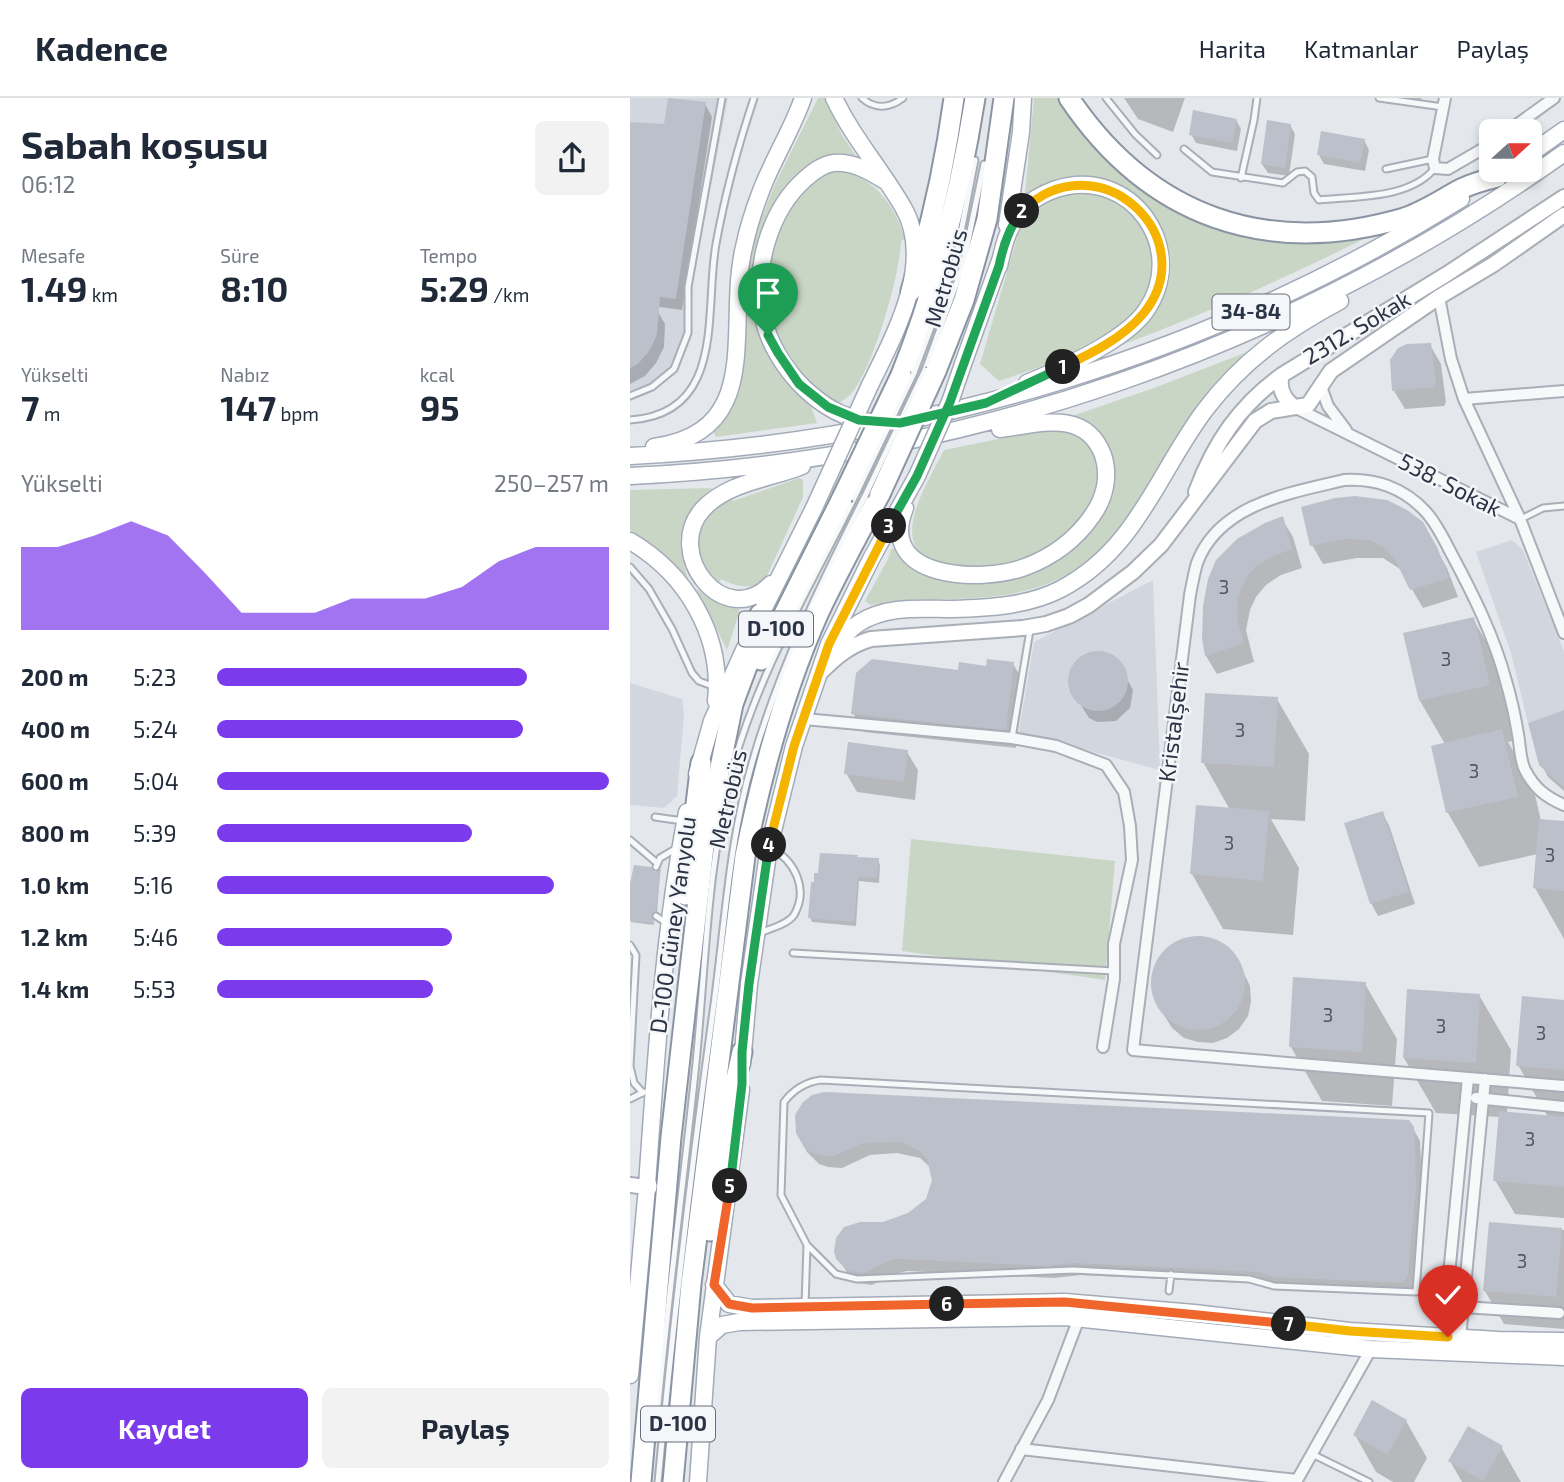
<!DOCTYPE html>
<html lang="tr">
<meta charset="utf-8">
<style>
body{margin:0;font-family:"Exo 2",sans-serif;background:#f2f2f3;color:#1f2937;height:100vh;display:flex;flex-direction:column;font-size:26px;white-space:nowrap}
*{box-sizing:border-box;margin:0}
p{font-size:23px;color:#747a83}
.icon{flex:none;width:38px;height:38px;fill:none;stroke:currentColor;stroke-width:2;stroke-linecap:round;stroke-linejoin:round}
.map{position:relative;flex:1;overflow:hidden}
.sheet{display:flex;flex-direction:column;background:#fff;width:630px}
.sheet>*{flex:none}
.needle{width:46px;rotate:69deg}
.controls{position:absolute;left:849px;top:21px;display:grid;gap:14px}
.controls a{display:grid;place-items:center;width:63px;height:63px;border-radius:10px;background:#fff;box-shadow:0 4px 10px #0003;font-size:35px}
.pin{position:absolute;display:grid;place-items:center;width:60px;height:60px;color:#fff;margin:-72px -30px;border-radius:50% 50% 50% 0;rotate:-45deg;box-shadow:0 0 7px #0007}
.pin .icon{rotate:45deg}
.km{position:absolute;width:35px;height:35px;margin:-18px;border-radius:50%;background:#222;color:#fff;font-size:19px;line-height:35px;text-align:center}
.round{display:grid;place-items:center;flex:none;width:74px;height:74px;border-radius:10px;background:#f2f2f3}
.head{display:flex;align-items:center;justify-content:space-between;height:119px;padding:0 21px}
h1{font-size:38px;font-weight:700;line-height:52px}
.figures{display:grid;grid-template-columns:repeat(3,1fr);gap:10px;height:119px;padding:7px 21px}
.figures div{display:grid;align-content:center}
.figures b{font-size:35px;font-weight:700}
.figures small{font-size:19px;font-weight:400}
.figures p{font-size:19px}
.chart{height:196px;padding:14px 21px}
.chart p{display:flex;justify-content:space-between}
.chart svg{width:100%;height:126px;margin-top:7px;fill:#7c3aed;opacity:.7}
.primary-button{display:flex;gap:14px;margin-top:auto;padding:14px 21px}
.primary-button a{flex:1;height:80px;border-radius:10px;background:#7c3aed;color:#fff;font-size:28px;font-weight:700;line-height:80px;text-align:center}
.primary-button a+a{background:#f2f2f3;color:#1f2937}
ul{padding:0 21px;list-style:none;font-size:23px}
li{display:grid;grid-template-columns:112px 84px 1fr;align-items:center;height:52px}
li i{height:18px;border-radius:9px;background:#7c3aed}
header{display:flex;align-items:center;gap:42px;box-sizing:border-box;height:98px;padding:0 35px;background:#fff;border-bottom:2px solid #e0e1e3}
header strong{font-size:33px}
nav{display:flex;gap:38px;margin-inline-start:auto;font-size:24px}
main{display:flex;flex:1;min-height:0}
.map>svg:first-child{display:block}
</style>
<header>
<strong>Kadence</strong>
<nav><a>Harita</a><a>Katmanlar</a><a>Paylaş</a></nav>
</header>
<main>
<section class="sheet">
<div class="head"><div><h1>Sabah koşusu</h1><p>06:12</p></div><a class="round"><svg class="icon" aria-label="share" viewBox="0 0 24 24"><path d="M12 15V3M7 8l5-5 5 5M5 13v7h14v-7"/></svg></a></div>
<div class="figures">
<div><p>Mesafe</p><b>1.49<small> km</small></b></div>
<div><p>Süre</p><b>8:10</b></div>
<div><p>Tempo</p><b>5:29<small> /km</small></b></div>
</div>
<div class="figures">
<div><p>Yükselti</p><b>7<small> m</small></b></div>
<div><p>Nabız</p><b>147<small> bpm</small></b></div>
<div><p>kcal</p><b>95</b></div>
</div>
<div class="chart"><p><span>Yükselti</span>250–257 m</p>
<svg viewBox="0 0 160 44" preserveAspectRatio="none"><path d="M0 44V15L10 15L20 11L30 6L40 11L50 24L60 38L70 38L80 38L90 33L100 33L110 33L120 29L130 20L140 15L150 15L160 15V44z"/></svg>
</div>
<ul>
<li><b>200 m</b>5:23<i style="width:79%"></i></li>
<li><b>400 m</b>5:24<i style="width:78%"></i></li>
<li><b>600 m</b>5:04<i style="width:100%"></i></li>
<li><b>800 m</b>5:39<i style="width:65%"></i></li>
<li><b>1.0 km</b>5:16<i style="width:86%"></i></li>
<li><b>1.2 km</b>5:46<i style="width:60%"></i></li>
<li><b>1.4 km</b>5:53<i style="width:55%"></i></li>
</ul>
<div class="primary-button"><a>Kaydet</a><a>Paylaş</a></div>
</section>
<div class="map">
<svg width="934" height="1384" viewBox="0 0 934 1384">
<rect width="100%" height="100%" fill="#e4e7ec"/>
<!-- built -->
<path fill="#d2d6de" d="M0 0H98L63 181 60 236 46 273 25 291 0 300Z
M882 442 893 452 934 553V612L898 625 881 555 846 454Z
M523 482 530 672 389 634 404 544Z
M0 585 52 601 54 617 47 698 34 710 0 707Z"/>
<!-- green -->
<path fill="#c9d6c5" d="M188 0H195L212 37 226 58 209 55 196 58 182 64 171 74 149 99 131 145 140 257 154 280 181 308 187 325 86 339 82 331 88 326 123 142 145 86Z
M404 0H431C465 56 512 102 575 124L738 136 736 140C655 180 573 217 489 248 506 233 529 215 536 191 542 168 537 133 521 115 505 95 471 78 446 80 429 82 411 90 395 96Z
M207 73C243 77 265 107 275 141L271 143C270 177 244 265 224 292 221 297 213 302 208 306 185 291 162 272 149 246 127 201 139 138 168 99 178 86 190 75 207 73Z
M451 93C490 99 519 120 523 161 524 174 522 186 516 198 506 217 488 231 470 243L468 240 424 264 369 283 350 266 389 133 394 124 406 110 414 105 438 95Z
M617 254 599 274 492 430C442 488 395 499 321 501 294 501 267 501 241 507L235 503 259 459 261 451H268L282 467 373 482 476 408 484 385V365L477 345 461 327 442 318 524 290Z
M423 330C453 333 468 347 469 377 469 382 470 388 469 392 459 417 438 438 417 452 388 470 351 472 319 467 249 457 297 387 314 352Z
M169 380 173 382V399L136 480C124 494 105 488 91 481L89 485C56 457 63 418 101 400L103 403Z
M82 390C50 418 43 440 58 480L24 448 0 432V392Z
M66 490 80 500 110 512 97 552Z
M281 741 485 763 475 882 272 853Z"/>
<!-- shadow -->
<path fill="#0003" d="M494 0H555L543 34 508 21Z
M766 0H791L790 7Z
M75 6 82 19 52 212 0 205V26L36 28Z
M606 22 611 31 607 53 566 45 561 36Z
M660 27 665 36 659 78 638 75 632 66Z
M734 42 739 52 735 73 694 66 689 57Z
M0 212 28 214 35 226 34 249 26 265 15 278 0 286Z
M800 247 811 266 816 304 814 308 775 311 764 293Z
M652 421 663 439 672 470 651 477 636 487 626 499 620 512 616 532 624 564 587 576 576 558 573 540Z
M792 426 817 470 828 499 793 510 770 471 753 460H727L693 466 682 447Z
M843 521 875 576 890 642 878 644 903 688 911 723 934 725V841L905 790 908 756 849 769 818 715 803 649 815 646 790 603Z
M462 555 480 557 487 562 503 592 500 610 486 623 467 624 459 620 440 590 439 581 446 564Z
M383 566 394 584 386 650 234 634 223 615 330 574Z
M647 601 679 656 675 723 641 721 669 770 663 837 593 831 562 776 600 712 573 664Z
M934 614V693L918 679 911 666Z
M277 654 288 672 285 702 227 694 216 675Z
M752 715 759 727 785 806 748 818 741 805Z
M228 761 248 762 250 767 249 785 229 783 226 828 182 824 180 819Z
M30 774 27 815 21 820 24 827 1 824 0 786Z
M568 839 583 842 597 849 607 861 620 888 621 904 618 918 609 931 597 940 583 945 568 944 554 940 542 930 526 904 522 889 523 874 529 860 540 848 553 841Z
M735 886 767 941 762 1008 692 1003 661 949Z
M849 897 881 952 877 1016 918 1019 888 967 934 904V1120L885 1116 865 1082 870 1019 806 1015 774 960Z
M783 1030 790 1043 793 1101 784 1190 779 1197 653 1191 637 1186 451 1177 424 1180 277 1173 261 1177 242 1187 227 1185 216 1173 208 1160 290 1110 303 1092 304 1082 300 1069 290 1060 267 1055 240 1057 212 1070 198 1069 189 1066 177 1054 170 1041Z
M861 1125 934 1132V1231L874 1226 855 1193Z
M776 1323 797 1360 784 1384H763L746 1374 725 1337Z
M871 1349 891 1384H832L820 1363Z"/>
<!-- building -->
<path fill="#bbc0ca" d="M38 0 76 4 46 201 30 199 27 236 20 252 8 266 0 270V24L34 26Z
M563 12 607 21 602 45 559 37Z
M637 22 661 26 655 70 631 66Z
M691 33 735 41 730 65 687 57Z
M801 245 806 285 804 289 762 293 760 262 768 250 777 246Z
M725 398 757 402 777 412 793 424 807 449 819 480 780 492 765 462 757 452 741 442 716 441 680 448 671 409 705 400Z
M653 418 662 451 641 459 626 468 616 480 608 499 607 520 614 545 575 558 572 541 573 508 578 481 586 462 607 441 635 425Z
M844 519 860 587 789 603 773 535Z
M438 583a30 30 0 1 1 60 0a30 30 0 1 1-60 0Z
M242 561 328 572 329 564 356 568 357 561 384 564 376 632 221 616 226 575Z
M575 595 648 599 644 669 571 665Z
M934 612V690L909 667 898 625Z
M872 631 888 699 816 715 801 648Z
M218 644 278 652 274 684 214 676Z
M566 707 639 713 633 783 560 776Z
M753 713 779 794 740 806 714 725Z
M909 721 934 723V793L903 790Z
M190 755 228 757 227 759 249 760 247 780 228 779 224 824 178 820 181 784H184V775H188Z
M4 767 21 769 25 774 31 771 26 813 21 817 25 825 0 823V786Z
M521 885a47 47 0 1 1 94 0a47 47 0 1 1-94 0Z
M663 879 736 884 732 954 659 949Z
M777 891 850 896 846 965 773 960Z
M892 898 934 902V972L886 968Z
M195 994 779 1022 784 1029 786 1087 778 1177 776 1182 769 1185 644 1179 629 1174 443 1165 416 1168 270 1161H262L234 1175 218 1173 206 1161 204 1153 206 1140 214 1129 230 1124H253L278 1115 296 1101 302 1082 297 1061 290 1053 271 1044 233 1045 204 1058 198 1059 180 1054 174 1049 166 1035 165 1017 173 1004 182 997Z
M869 1013 934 1019V1089L863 1083Z
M859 1124 932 1130 926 1199 853 1193Z
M742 1302 777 1322 757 1357 723 1337Z
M838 1328 873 1348 853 1383 818 1363Z"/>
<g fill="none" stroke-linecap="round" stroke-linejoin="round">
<!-- lane casing -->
<g stroke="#a9aeb7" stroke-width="9">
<path id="lane" d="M232 0C245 12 260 10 273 0
M476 0 505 36 527 57
M749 0 813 9
M554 51 582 74 653 85 667 74 675 73 682 79 684 95 689 102C727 98 780 101 805 70
M756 71 803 61
M611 80 624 22 627 0
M295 272 333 167 354 66
M284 275 325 165 345 62
M0 298 22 289 44 271 58 235V189L92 0
M0 322C97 316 74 212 86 146 95 96 108 48 124 0
M891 421 913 410 934 408
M0 469 19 491 42 531 62 575 69 583 85 589
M382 640 400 532
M25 719 53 723
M0 742 27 765
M26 769 30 760 47 750
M26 818 38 826
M129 835C139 831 157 827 164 817 179 791 165 763 141 750
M0 847 6 857 0 968 4 985 13 995
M163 855 484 873
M0 1001 14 994
M539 1193 541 1176
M175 1208 177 1147 151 1097 154 1004C164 991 175 984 191 982L799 1015 786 1194 644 1188 619 1181 443 1172 227 1181 206 1176 177 1147
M25 1339C36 1214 53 1090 66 965 76 864 77 764 104 665 130 572 181 487 224 400
M682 1356 739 1384
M28 1384C43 1224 62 1065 84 906 95 825 99 743 122 665 149 571 191 485 235 398"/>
</g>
<!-- street casing -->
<g stroke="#a9aeb7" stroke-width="14">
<path id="street" d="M815 0 803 61 805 70 818 71 861 46
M878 33 924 0
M809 199 821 261 834 301 890 421
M690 286 698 308 716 332
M834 301 934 293
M664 309 890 421 934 535
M174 621 382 640 426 648 476 667 494 694 500 728 502 762 484 846V881L473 949
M934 707C916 699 905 691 895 672 890 662 890 647 888 636 885 618 881 600 876 583 864 538 843 496 821 455 814 441 806 425 796 414 774 390 745 380 714 382 660 395 589 406 567 465 564 475 562 487 560 497L503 952 934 988
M846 1000 934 1009
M833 1209 929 1215
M813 1239 838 980
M830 1240 855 981
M391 1351 667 1382
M374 1384 418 1302 449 1220
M666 1384 741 1251"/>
</g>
<!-- secondary casing -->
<g stroke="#a9aeb7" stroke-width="18">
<path id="secondary" d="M652 277C648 290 653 300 664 309
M566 394C584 345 610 307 652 277L817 176 934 99
M190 575C206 559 220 547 241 541L393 530 416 526 439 518 459 507 503 474 531 447 625 323 641 313 678 307 701 273 809 199 864 166 934 117
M0 1087 17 1089"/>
</g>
<!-- primary casing -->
<g stroke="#a3abb8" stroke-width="19">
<path id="primary" d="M204 0C223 40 251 71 273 109 305 164 265 236 240 287
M900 56 934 32
M377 127 391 34 393 0
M369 168C373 150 377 133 387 118 396 105 412 96 426 91 501 67 560 151 515 214 493 244 431 271 397 285
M333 266 371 160
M236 323C213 320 192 307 175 291 155 272 138 245 133 218 123 171 139 113 175 81 184 73 192 67 203 65 223 63 241 74 257 84
M24 349C137 333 95 227 114 149 118 130 124 111 131 93 143 61 162 32 173 0
M0 358C294 344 581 257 831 101
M0 378C335 363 662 249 934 55
M275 410C246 482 352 485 395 469 422 459 446 441 462 418 475 400 480 378 473 357 455 309 406 327 370 331
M0 443C56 476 93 537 86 603
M141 486C94 534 33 455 73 411 98 384 140 381 172 368
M126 526 184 410
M205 552C212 541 218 532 229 525 257 507 291 511 322 511 359 510 398 508 431 491 507 451 527 376 575 312 613 262 656 232 710 203
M67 676 82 623 115 550
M112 966 119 886 139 749 164 648 199 546 241 461 287 378
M17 1087C26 962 33 838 57 714
M84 1187 99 1206 122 1210 435 1204 564 1215 720 1233 868 1242 934 1243
M78 1239 92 1227 109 1224 435 1219 741 1251 934 1259
M0 1277 17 1089
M68 1384 78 1239 111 992"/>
</g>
<!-- highway casing -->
<g stroke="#8b94a3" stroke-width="23">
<path id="highway" d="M439 0C519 119 637 160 774 120 795 113 812 101 831 91 843 85 855 82 867 79
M281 193C301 130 315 66 324 0
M306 273 334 202 357 121 374 0
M271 277C307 187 330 95 345 0
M131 562 212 400
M55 797 71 665
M17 1089V1087
M80 1133 101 1003 112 954
M11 1384 41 1039 74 748 103 606 128 539 130 516
M43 1384 61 1186 115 758C132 674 154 592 189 514 208 474 229 435 250 396"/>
</g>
<!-- lane -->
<use href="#lane" stroke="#f7f8fa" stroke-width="5"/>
<!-- street -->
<use href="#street" stroke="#f7f8fa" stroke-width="10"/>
<!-- secondary -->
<use href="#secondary" stroke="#fff" stroke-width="14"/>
<!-- primary -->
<use href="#primary" stroke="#fff" stroke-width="16"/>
<!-- highway -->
<use href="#highway" stroke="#fff" stroke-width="19"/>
<!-- lane-bridge casing -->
<g stroke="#a9aeb7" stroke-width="9" stroke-linecap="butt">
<path id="lane-bridge" d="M235 398 295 272
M224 400 284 275"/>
</g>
<!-- primary-bridge casing -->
<g stroke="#a3abb8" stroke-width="19" stroke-linecap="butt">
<path id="primary-bridge" d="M287 378 320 304 333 266
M184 410 240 287"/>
</g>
<!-- highway-bridge casing -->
<g stroke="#8b94a3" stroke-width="23" stroke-linecap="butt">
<path id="highway-bridge" d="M250 396 306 273
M212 400 271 277"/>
</g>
<!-- lane-bridge -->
<use href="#lane-bridge" stroke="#f7f8fa" stroke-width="5"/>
<!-- primary-bridge -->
<use href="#primary-bridge" stroke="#fff" stroke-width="16"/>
<!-- highway-bridge -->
<use href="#highway-bridge" stroke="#fff" stroke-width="19"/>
</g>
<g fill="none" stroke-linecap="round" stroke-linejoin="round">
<!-- split-1 casing -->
<g stroke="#fff" stroke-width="14">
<path id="split-1" d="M138 237 148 255 169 286 198 309 229 322 270 325 356 305 433 269"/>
</g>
<!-- split-2 casing -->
<g stroke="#fff" stroke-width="14">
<path id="split-2" d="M392 113C468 39 576 140 513 216 493 240 460 256 433 269"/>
</g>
<!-- split-3 casing -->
<g stroke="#fff" stroke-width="14">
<path id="split-3" d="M259 428 287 378 320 304 369 168C373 148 379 129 392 113"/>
</g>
<!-- split-4 casing -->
<g stroke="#fff" stroke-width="14">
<path id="split-4" d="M139 747 164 648 199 546 259 428"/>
</g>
<!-- split-5 casing -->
<g stroke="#fff" stroke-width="14">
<path id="split-5" d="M100 1088 112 986V954L119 886 139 747"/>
</g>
<!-- split-6 casing -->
<g stroke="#fff" stroke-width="14">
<path id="split-6" d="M100 1088 84 1187 99 1206 122 1210 317 1206"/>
</g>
<!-- split-7 casing -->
<g stroke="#fff" stroke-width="14">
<path id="split-7" d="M317 1206 435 1204 659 1226"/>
</g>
<!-- split-8 casing -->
<g stroke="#fff" stroke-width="14">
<path id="split-8" d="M659 1226 720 1233 818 1239"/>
</g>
<!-- split-1 -->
<use href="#split-1" stroke="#22a559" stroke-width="9"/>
<!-- split-2 -->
<use href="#split-2" stroke="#f5b400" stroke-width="9"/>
<!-- split-3 -->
<use href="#split-3" stroke="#22a559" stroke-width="9"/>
<!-- split-4 -->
<use href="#split-4" stroke="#f5b400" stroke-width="9"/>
<!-- split-5 -->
<use href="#split-5" stroke="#22a559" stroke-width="9"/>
<!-- split-6 -->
<use href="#split-6" stroke="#f0652b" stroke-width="9"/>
<!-- split-7 -->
<use href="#split-7" stroke="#f0652b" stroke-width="9"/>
<!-- split-8 -->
<use href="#split-8" stroke="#f5b400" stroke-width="9"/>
</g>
<g text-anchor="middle" stroke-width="5" stroke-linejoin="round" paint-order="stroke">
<!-- number labels -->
<g font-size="19" fill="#4f5766">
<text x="594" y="496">3</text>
<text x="816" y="568">3</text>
<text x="610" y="639">3</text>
<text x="844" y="680">3</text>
<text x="599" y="752">3</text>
<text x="920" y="764">3</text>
<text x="698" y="924">3</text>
<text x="811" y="935">3</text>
<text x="911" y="942">3</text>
<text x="900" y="1048">3</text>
<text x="892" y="1170">3</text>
</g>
<!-- shield labels -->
<g fill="#f4f6f9" stroke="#676e7b" stroke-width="2">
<rect x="582.5" y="196.5" width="77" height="35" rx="5"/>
<rect x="109" y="513.5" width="74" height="35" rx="5"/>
<rect x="11" y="1308.5" width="74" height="35" rx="5"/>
</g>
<g font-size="21" font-weight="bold" fill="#2b3445">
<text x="621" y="221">34-84</text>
<text x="146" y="538">D-100</text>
<text x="48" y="1333">D-100</text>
</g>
<!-- street labels -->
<g font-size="23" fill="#2b3445" stroke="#f4f6f9">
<text transform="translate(316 180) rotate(-74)" y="8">Metrobüs</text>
<text transform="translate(727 230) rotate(-31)" y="8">2312. Sokak</text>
<text transform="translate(820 387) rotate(27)" y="8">538. Sokak</text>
<text transform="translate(544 624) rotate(-83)" y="8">Kristalşehir</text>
<text transform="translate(98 701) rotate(-77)" y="8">Metrobüs</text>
<text transform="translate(43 827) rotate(-82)" y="8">D-100 Güney Yanyolu</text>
</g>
</g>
</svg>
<div class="controls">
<a><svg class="needle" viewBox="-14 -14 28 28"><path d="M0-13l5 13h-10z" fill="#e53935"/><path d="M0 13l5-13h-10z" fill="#747a83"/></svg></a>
</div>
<div class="pin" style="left:138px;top:237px;background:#1e9e55"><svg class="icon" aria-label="arrive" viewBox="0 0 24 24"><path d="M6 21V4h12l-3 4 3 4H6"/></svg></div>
<div class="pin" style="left:818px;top:1239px;background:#d93025"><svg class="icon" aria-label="check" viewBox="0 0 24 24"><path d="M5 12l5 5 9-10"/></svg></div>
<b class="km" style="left:433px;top:269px">1</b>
<b class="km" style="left:392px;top:113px">2</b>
<b class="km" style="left:259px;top:428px">3</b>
<b class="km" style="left:139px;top:747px">4</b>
<b class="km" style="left:100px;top:1088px">5</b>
<b class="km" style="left:317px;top:1206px">6</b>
<b class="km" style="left:659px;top:1226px">7</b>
</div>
</main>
